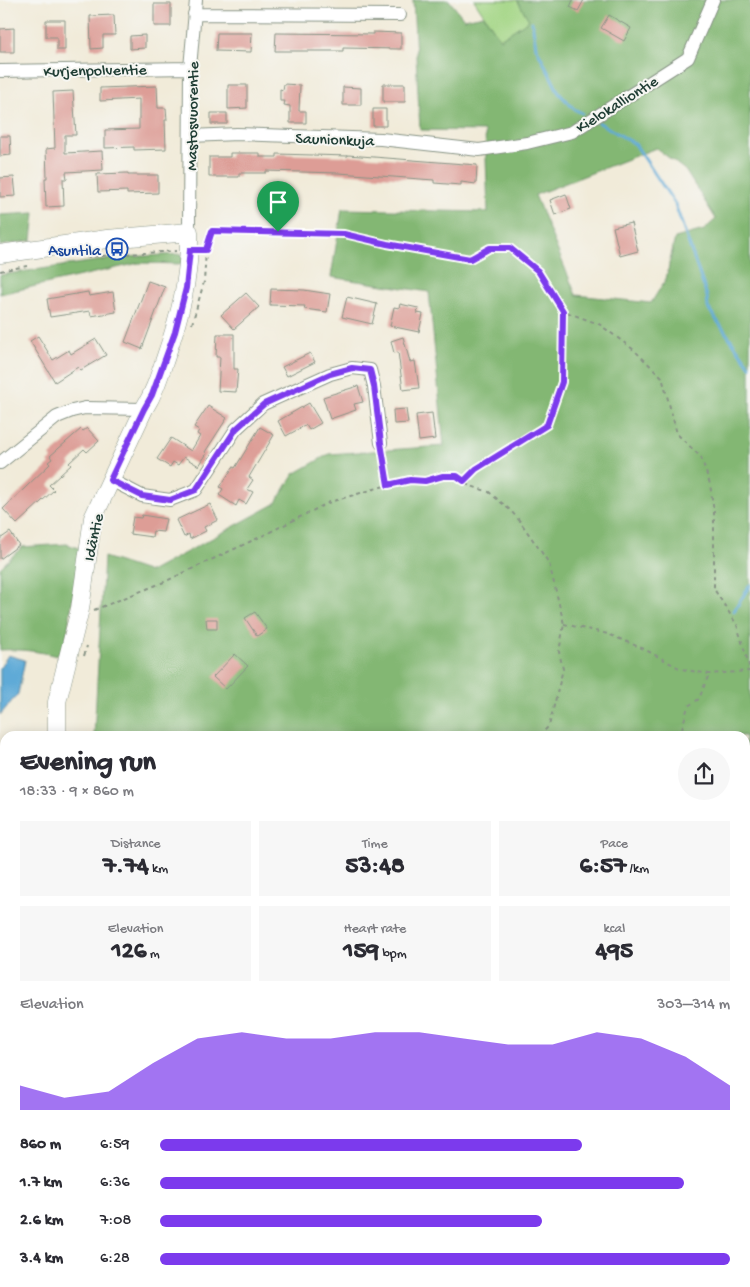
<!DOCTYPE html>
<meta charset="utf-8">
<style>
body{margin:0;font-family:"Gochi Hand",sans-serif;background:#f7f7f7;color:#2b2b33;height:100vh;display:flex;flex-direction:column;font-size:19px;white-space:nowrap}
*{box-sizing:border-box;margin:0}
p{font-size:16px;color:#7c7c81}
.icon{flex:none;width:28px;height:28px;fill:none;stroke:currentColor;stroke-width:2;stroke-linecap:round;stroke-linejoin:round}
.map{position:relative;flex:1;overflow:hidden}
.drawer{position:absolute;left:0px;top:731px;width:750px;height:556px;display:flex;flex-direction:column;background:#fff;border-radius:15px 15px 0 0;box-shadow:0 2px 12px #0003}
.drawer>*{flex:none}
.pin{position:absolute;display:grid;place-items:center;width:42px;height:42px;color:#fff;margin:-51px -21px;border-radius:50% 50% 50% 0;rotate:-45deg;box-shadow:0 0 5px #0007}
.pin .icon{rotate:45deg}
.round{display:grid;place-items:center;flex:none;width:52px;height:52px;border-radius:26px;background:#f7f7f7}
.summary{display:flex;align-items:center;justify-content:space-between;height:85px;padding:0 20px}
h1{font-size:28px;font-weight:700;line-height:38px}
.metrics{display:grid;grid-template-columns:repeat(3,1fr);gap:8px;height:85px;padding:5px 20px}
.metrics div{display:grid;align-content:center;border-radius:0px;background:#f7f7f7;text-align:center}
.metrics b{font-size:25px;font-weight:700}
.metrics small{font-size:14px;font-weight:400}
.metrics p{font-size:14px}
.chart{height:140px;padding:10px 20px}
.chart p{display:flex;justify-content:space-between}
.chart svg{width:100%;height:90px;margin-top:5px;fill:#7c3aed;opacity:.7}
ul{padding:0 20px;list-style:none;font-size:16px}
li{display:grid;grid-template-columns:80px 60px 1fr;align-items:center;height:38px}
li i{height:12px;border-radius:6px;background:#7c3aed}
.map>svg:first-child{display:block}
</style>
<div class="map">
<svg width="750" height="1287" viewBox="0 0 750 1287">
<rect width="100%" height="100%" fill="#f6f6f2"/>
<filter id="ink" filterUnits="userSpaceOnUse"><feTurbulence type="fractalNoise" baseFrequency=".02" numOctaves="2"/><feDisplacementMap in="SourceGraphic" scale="10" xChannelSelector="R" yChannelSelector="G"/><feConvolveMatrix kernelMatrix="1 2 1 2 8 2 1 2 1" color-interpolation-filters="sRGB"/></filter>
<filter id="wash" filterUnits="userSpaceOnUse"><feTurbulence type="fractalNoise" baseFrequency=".0096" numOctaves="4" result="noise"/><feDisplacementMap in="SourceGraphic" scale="20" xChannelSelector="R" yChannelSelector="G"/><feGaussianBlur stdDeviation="1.12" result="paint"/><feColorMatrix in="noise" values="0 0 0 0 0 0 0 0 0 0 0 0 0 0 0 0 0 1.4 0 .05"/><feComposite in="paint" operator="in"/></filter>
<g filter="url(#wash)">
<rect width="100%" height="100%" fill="#f1ebd9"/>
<!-- green -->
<path fill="#a4d686" stroke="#628a5d" d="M474 0H517L530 20 500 39Z
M750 765V841L745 832V772L747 767Z"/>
<!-- forest -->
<path fill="#83b773" stroke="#517a54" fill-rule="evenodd" d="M413 0H449L464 19 484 15 500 39 529 20 517 0H750V765L745 772V736H94L104 557 150 572 275 504 294 474 329 454 444 446 429 292 331 277 342 209 488 212 485 131 420 130ZM656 148 685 170 716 219 704 230 675 238 666 279 651 303 576 295 535 195Z
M35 213 32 240 0 246V215Z
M182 254 183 264 139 263 0 294V275L124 257Z
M67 544 81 549 66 640 57 656C38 651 20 649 0 650V568L22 547Z
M745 832 750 841V1287H563L564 1282H745Z
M5 1139V1164L0 1173V1140Z
M0 1226 5 1229V1282L79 1283 85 1287H6L0 1280Z"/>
<!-- water -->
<path fill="#5faad7" stroke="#3f7486" d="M8 655 25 660 18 694 0 715V668Z"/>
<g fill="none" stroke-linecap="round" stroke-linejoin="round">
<!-- stream -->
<path stroke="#5faad7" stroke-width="3" d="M532 22 536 47 559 93 574 109 582 113
M598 122 635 144 675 204 707 296 708 308 750 366
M734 611 750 585"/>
</g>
<g id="blocks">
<!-- building -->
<path fill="#dd9d96" d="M573 0H584L578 11 570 7Z
M154 4H171V26H154Z
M114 15 115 35H103V48L91 49 90 16Z
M609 15 631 28 624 41 601 28Z
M46 20H65V50H57V37H46Z
M14 28V52H0V29Z
M373 32 401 33V49L343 48V51H275L276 33 373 34Z
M217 33H252L251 52 216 51Z
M145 35V48L130 49V36Z
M284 84 300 85 299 111H306V123H290V106L284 105 285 101H280V89L283 90Z
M383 84H405V102H383Z
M228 85H247V108L228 109Z
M157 86 158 108H166L167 120H165L166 149 134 150V147L105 148V130L139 129V99L100 101V88Z
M343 87 361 88V105H343Z
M73 91 76 135H65V153L102 151 103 170 66 172 67 179H63L64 206 46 207 45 178H47L46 149 55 148 53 92Z
M373 109H386V126H373Z
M211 113H227V124H211Z
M0 136H10L11 155 0 156Z
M230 153H260V157H277V154L348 156V155L477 165 476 184 461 182V185L434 183V180L339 173 266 171V173H239V177H209V157H230Z
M128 173V175H158V193L127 194V191L98 192 97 174Z
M14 177 16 196 0 197V178Z
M566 194 571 209 555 215 550 200Z
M631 223 638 251 620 256 613 227Z
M148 281 165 287 142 349 125 342Z
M271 289 304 290 330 294 327 312 304 309 305 306 270 305Z
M88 292 89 296 113 292 116 312 91 316 90 311 50 317 47 299Z
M246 293 259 307 234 329 221 315Z
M347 297 377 304 372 324 342 317Z
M400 304 418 308 417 313 423 314 419 332 390 326 394 307 399 308Z
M217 334H234V369H238L236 392 218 391 220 357H216Z
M38 336 53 360 69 350 71 354 96 339 106 355 81 370 78 367 55 382 30 341Z
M403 337 410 362 415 361 419 388 403 390 398 352 394 353 391 341Z
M310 353 315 362 287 376 282 367Z
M358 386 363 402 354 404 356 410 330 419 323 397Z
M309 403 321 423 309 430 306 425 286 436 278 421Z
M208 406 227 418 205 452 207 453 199 466 184 457 178 465 173 462 170 467 157 459 171 438 191 451 200 436 197 434 199 430 194 427Z
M406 409 408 423 394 424 393 410Z
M432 413 435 439 419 441 416 415Z
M260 427 274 435 249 477 253 480 247 489 253 492 246 504 239 500 236 506 219 495 223 489 220 487 233 467 235 468Z
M87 428 99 441 87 452 84 449 69 463 71 465 49 485 54 490 17 524 3 509 50 464 48 462 52 459 50 456 81 429 83 431Z
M210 504 218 520 204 527 206 531 190 539 189 534 184 537 176 520Z
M142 515 166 519 163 532 153 531 152 537 130 534 133 517 141 518Z
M10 532 19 545 0 559V539Z
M255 612 267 629 257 636 245 618Z
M206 619H217V629H207Z
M235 654 248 666 226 689 213 677Z"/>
</g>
</g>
<g filter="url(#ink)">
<use href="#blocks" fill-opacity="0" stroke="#889486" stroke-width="1"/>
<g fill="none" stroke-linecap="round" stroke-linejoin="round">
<!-- street casing -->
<g stroke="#889486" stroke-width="14">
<path id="street" d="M194 14 400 15
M0 71 190 68
M191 136 237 134 381 139 479 150 527 143 572 132 688 58 713 0
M189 232 190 68 196 0
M0 463 57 417 72 411 85 408 144 409
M111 480 142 496 170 500 196 490 236 429 263 404 330 374 352 368 370 370 374 386 381 443
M0 1054 5 1052
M394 1282V1287"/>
</g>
<!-- secondary casing -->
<g stroke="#889486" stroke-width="19">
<path id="secondary" d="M0 254 107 239 189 232C190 278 180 316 165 359 159 377 154 393 144 409L93 518 80 609 57 702V736
M173 1287V1282"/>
</g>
<!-- path -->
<path stroke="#889486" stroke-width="2" stroke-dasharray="4 4" stroke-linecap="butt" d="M86 257 176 251
M0 271 27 266
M192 324 204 282 206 250 212 231 344 234 387 244 470 259 490 248 510 247 538 271 563 311 599 324 634 350 662 377 677 434 701 457 710 484 714 512V589L737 625 750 669
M383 455 388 485 410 480 425 481 443 476H457L468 485 489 492 510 510 519 520 549 563 564 624 559 652 563 669 549 726 540 735 533 736
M464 481 476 469 547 425 562 382 563 311
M94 610 164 582 260 537 330 502 388 485
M564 624 608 634 644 649 681 669 709 674 750 671
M84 656 87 646
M680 736 688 706 699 699 709 674
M745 751 750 743
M0 1187 5 1182
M745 1219 750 1226
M583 1287 584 1282
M652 1287 653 1282"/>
<!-- street -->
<use href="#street" stroke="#fff" stroke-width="12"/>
<!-- secondary -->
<use href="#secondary" stroke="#fff" stroke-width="18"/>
</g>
</g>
<g fill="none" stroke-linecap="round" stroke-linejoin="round" filter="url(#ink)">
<!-- route casing -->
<g stroke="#fff" stroke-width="10">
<path id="route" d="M212 231 344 234 387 244 470 259 490 248H510L538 271 563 311 562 382 547 425 476 469 464 481 457 476H443L425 481 410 480 388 485 381 443 374 386 370 370 352 368 330 374 264 404 236 429 196 490 170 500 142 496 110 480 144 409 152 395 175 332 186 288 190 250H206Z"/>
</g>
<!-- route -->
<use href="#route" stroke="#7c3aed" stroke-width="6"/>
</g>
<!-- icons -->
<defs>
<g id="bus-ring" transform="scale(1.125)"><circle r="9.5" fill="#f6f6f2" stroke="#1a4fb4" stroke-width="1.5"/><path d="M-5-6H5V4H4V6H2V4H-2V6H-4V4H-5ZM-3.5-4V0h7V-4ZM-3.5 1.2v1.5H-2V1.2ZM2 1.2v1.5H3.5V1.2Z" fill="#1a4fb4"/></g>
</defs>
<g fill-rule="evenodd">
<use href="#bus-ring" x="117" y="249"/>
</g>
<g text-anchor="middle" stroke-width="4" stroke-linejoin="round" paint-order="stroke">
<!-- street labels -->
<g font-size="16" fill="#1f3d34" stroke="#f6f6f2">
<text transform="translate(95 69) rotate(-1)" y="6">Kurjenpolventie</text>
<text transform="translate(616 103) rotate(-32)" y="6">Kielokalliontie</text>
<text transform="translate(191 116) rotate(-89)" y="6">Mastosvuorentie</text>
<text transform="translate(335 138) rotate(2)" y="6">Saunionkuja</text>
<text transform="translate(92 537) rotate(-78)" y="6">Idäntie</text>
</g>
<!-- transit labels -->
<g font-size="16" fill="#164399" stroke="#f6f6f2" text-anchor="end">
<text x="101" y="255">Asuntila</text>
</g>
</g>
</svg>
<div class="pin" style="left:278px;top:232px;background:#1e9e55"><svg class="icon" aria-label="arrive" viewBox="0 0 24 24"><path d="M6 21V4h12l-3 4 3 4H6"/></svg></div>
<section class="drawer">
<div class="summary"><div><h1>Evening run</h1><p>18:33 · 9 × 860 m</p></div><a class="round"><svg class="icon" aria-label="share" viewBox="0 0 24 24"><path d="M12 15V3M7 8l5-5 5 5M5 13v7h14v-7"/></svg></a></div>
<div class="metrics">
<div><p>Distance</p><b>7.74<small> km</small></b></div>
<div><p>Time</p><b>53:48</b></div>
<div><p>Pace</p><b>6:57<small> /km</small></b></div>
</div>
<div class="metrics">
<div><p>Elevation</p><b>126<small> m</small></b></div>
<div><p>Heart rate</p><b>159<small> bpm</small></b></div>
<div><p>kcal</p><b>495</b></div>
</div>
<div class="chart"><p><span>Elevation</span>303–314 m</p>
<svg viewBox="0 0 160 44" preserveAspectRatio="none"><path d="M0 44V32L10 38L20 35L30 21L40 9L50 6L60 9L70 9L80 6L90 6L100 9L110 12L120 12L130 6L140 9L150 18L160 32V44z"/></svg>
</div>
<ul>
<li><b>860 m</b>6:59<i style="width:74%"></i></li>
<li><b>1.7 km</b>6:36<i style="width:92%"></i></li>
<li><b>2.6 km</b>7:08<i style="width:67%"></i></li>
<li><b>3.4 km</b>6:28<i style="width:100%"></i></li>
</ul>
</section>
</div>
